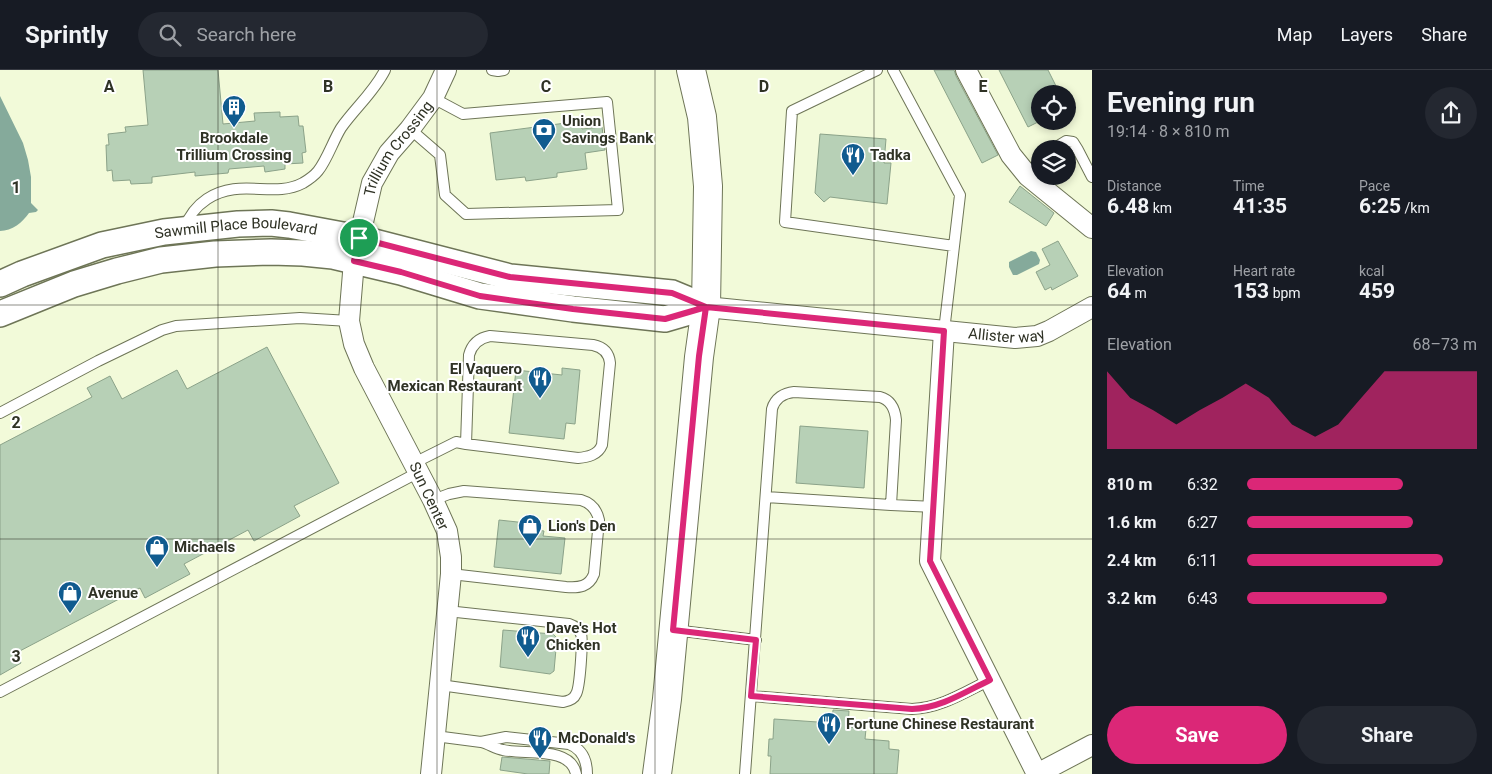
<!DOCTYPE html>
<meta charset="utf-8">
<style>
body{margin:0;font-family:Roboto,sans-serif;background:#242831;color:#f1f3f6;height:100vh;display:flex;flex-direction:column;font-size:19px;white-space:nowrap}
*{box-sizing:border-box;margin:0}
p{font-size:16px;color:#9ea1a6}
.icon{flex:none;width:28px;height:28px;fill:none;stroke:currentColor;stroke-width:2;stroke-linecap:round;stroke-linejoin:round}
.map{position:relative;flex:1;overflow:hidden}
.details{display:flex;flex-direction:column;background:#171b24;width:400px}
.details>*{flex:none}
.fabs{position:absolute;left:1031px;top:15px;display:grid;gap:10px}
.fabs a{display:grid;place-items:center;width:45px;height:45px;border-radius:50%;background:#171b24;box-shadow:0 2px 8px #0003;font-size:25px}
.pin{position:absolute;display:grid;place-items:center;width:42px;height:42px;color:#fff;margin:-21px;border:2px solid #fff;border-radius:50%;box-shadow:0 1px 5px #0007}
.round{display:grid;place-items:center;flex:none;width:52px;height:52px;border-radius:26px;background:#242831}
.headline{display:flex;align-items:center;justify-content:space-between;height:85px;padding:0 15px}
h1{font-size:28px;font-weight:700;line-height:38px}
.figures{display:grid;grid-template-columns:repeat(3,1fr);gap:8px;height:85px;padding:5px 15px}
.figures div{display:grid;align-content:center}
.figures b{font-size:21px;font-weight:700}
.figures small{font-size:14px;font-weight:400}
.figures p{font-size:14px}
.chart{height:140px;padding:10px 15px}
.chart p{display:flex;justify-content:space-between}
.chart svg{width:100%;height:90px;margin-top:5px;fill:#db2777;opacity:.7}
.primary-button{display:flex;gap:10px;margin-top:auto;padding:10px 15px}
.primary-button a{flex:1;height:58px;border-radius:30px;background:#db2777;color:#fff;font-size:20px;font-weight:700;line-height:58px;text-align:center}
.primary-button a+a{background:#242831;color:#f1f3f6}
ul{padding:0 15px;list-style:none;font-size:16px}
li{display:grid;grid-template-columns:80px 60px 1fr;align-items:center;height:38px}
li i{height:12px;border-radius:6px;background:#db2777}
header{display:flex;align-items:center;gap:30px;box-sizing:border-box;height:70px;padding:0 25px;background:#171b24;border-bottom:1px solid #363941}
header strong{font-size:24px}
nav{display:flex;gap:28px;margin-inline-start:auto;font-size:18px}
.search{width:350px;height:45px;background:#242831;display:flex;align-items:center;gap:12px;box-sizing:border-box;padding:0 18px;border-radius:28px;color:#9ea1a6;font-size:19px}
main{display:flex;flex:1;min-height:0}
.map>svg:first-child{display:block}
</style>
<header>
<strong>Sprintly</strong>
<div class="search"><svg class="icon" aria-label="search" viewBox="0 0 24 24"><circle cx="10" cy="10" r="6"/><path d="M15 15l6 6"/></svg>Search here</div>
<nav><a>Map</a><a>Layers</a><a>Share</a></nav>
</header>
<main>
<div class="map">
<svg width="1092" height="704" viewBox="0 0 1092 704">
<rect width="100%" height="100%" fill="#f2fad9"/>
<!-- water -->
<path fill="#85aa9b" d="M0 26 23 73 28 90 31 107V133L38 140 36 142 29 143C23 152 12 161 0 161Z
M1031 181 1036 182 1040 190 1039 194 1017 205H1013L1009 197V192Z"/>
<!-- building -->
<path fill="#b7d0b6" stroke="#8ba289" d="M143 0H218L223 54 255 51 254 43 280 42V47L298 46 299 56H303L306 82 302 83 303 93 285 94V99L265 102 264 96 229 99 228 103 195 106V102L152 107V113L131 114 130 110 113 111 112 100 107 101 106 75H109L108 64 126 62 125 57 148 55Z
M934 0H954L956 6 998 85 982 93Z
M999 0H1048L1060 24H1040V51L1028 57Z
M581 51 582 59 602 57 605 80 585 83 587 99 557 103V107L526 111 525 107 496 110 490 63Z
M820 64 886 69 884 93H891L887 134 830 127 824 132 815 123Z
M1020 116 1054 143 1046 156 1009 132Z
M1058 171 1078 206 1052 220 1051 217 1045 220 1036 202 1050 195 1042 179Z
M267 277 339 413 294 436 300 446 254 471 248 460 184 494 190 504 145 528 140 518 16 583 21 593 0 605V375L92 327 87 318 110 306 122 329 177 300 187 319Z
M562 298 580 300 575 354 566 353 564 369 509 363 516 300 562 305Z
M800 356 868 361 864 418 796 413Z
M499 450 536 454 535 460 544 461 543 466 565 468 561 504 494 497Z
M503 560 553 564 557 568 554 601 550 604 500 597Z
M833 640 849 641 848 657 866 659 865 669 889 671V679L899 680 897 704H770L771 686H768L769 669H773L774 649 832 653Z
M502 687 550 691 549 704H528L500 700Z"/>
<g fill="none" stroke-linecap="round" stroke-linejoin="round">
<!-- service casing -->
<g stroke="#6e7557" stroke-width="12">
<path id="service" d="M492 0 498 1 504 0
M877 0 792 41 785 152 954 176
M893 0 960 125 944 261
M410 59 440 85 445 125 466 144 618 140 607 32 463 44 433 28
M1053 79 1066 71 1073 72 1078 80 1092 107
M1028 106 1040 93
M184 159C189 146 195 137 207 129 240 107 273 129 303 113 308 110 314 106 318 101 327 90 333 71 341 58 355 38 374 22 385 0
M0 343 98 291 162 260 176 256 300 248 349 251
M414 393 456 372 466 374 578 388C588 387 598 385 602 375L610 293C609 283 603 277 593 275L490 266C479 268 472 274 469 285L466 374
M766 427 891 435
M433 430 449 424 464 421 581 430C591 433 597 440 599 450L594 504C589 517 579 518 566 517L451 504
M674 560 756 570
M440 615 563 632C569 631 574 629 576 624 580 618 583 570 581 564 579 559 575 556 569 554L447 541
M0 622 419 402
M751 626 912 639C941 638 965 622 990 610
M435 666 481 672 506 667 569 674C582 679 587 690 587 704
M481 672C489 674 496 679 503 680 525 685 571 676 576 704
M745 704 772 339C775 328 784 323 794 322L880 327C891 330 895 339 896 350L891 435 935 437"/>
</g>
<!-- minor casing -->
<g stroke="#6e7557" stroke-width="22">
<g id="minor">
<path d="M966 0 1011 85 1028 106 1092 158"/>
<path id="s1" d="M706 237 1015 268 1037 266 1049 261 1092 237"/>
<path d="M944 261 930 491 1037 704"/>
<path id="s2" d="M431 704 451 504V487L447 461 433 430 364 298 354 274 349 251 354 191 372 113 389 83 410 59 433 28 446 0"/>
<path d="M1037 704 1092 675"/>
</g>
</g>
<!-- tertiary casing -->
<g stroke="#6e7557" stroke-width="28">
<g id="tertiary">
<path id="s3" d="M0 214 22 204 102 175 164 162 238 154 271 153 289 155 359 168 510 207 672 223 706 237"/>
<path d="M0 244 74 214 117 201 161 190 215 184 271 182 303 183 333 186 401 202 480 226 573 239 665 249 706 237"/>
</g>
</g>
<!-- primary casing -->
<g stroke="#6e7557" stroke-width="30">
<path id="primary" d="M657 704 667 629 699 287 706 237 708 116 702 47 691 0"/>
</g>
<!-- service -->
<use href="#service" stroke="#fff" stroke-width="10"/>
<!-- minor -->
<use href="#minor" stroke="#fff" stroke-width="20"/>
<!-- tertiary -->
<use href="#tertiary" stroke="#fff" stroke-width="25"/>
<!-- primary -->
<use href="#primary" stroke="#fff" stroke-width="28"/>
</g>
<g fill="none" stroke-linecap="round" stroke-linejoin="round">
<!-- route casing -->
<g stroke="#fff" stroke-width="10">
<path id="route" d="M359 168 510 207 672 223 706 237 699 286 673 560 756 570 751 626 912 639C941 638 965 622 990 610L930 491 944 261 706 237 665 249 573 239 480 226 401 202 354 191 359 168"/>
</g>
<!-- route -->
<use href="#route" stroke="#db2777" stroke-width="6"/>
</g>
<!-- grid -->
<path fill="none" stroke="#2f3225" stroke-width="1" stroke-opacity="0.55" d="M218 0V704M437 0V704M655 0V704M874 0V704M0 235H1092M0 469H1092"/>
<!-- icons -->
<defs>
<g id="building-pin" transform="scale(1.25)"><path d="M0 17L-7.5 6A9.5 9.5 0 1 1 7.5 6Z" fill="#105b8f" stroke="#fff"/><path d="M-4-6H4V6H1V3H-1V6H-4ZM-2.5-4.3h1.7v1.8h-1.7ZM.8-4.3h1.7v1.8H.8ZM-2.5-1h1.7V.8h-1.7ZM.8-1h1.7V.8H.8Z" fill="#fff"/></g>
<g id="bank-pin" transform="scale(1.25)"><path d="M0 17L-7.5 6A9.5 9.5 0 1 1 7.5 6Z" fill="#105b8f" stroke="#fff"/><path d="M-6-4H6V4H-6ZM0-2.3a2.3 2.3 0 1 0 0 4.6a2.3 2.3 0 1 0 0-4.6Z" fill="#fff"/></g>
<g id="restaurant-pin" transform="scale(1.25)"><path d="M0 17L-7.5 6A9.5 9.5 0 1 1 7.5 6Z" fill="#105b8f" stroke="#fff"/><path d="M-5-6h1v4h1v-4h1v4h1v-4h1v5L-1.5 .5V6h-2V.5L-5-1ZM5-6V6H3V1.5H1.5Q1.5-4 5-6Z" fill="#fff"/></g>
<g id="shop-pin" transform="scale(1.25)"><path d="M0 17L-7.5 6A9.5 9.5 0 1 1 7.5 6Z" fill="#105b8f" stroke="#fff"/><path d="M-5-2.5h2.3a2.7 3.5 0 0 1 5.4 0H5L5.5 6h-11ZM-1.5-2.5h3a1.5 2.3 0 0 0-3 0Z" fill="#fff"/></g>
</defs>
<g fill-rule="evenodd">
<use href="#building-pin" x="234" y="37"/>
<use href="#bank-pin" x="544" y="60"/>
<use href="#restaurant-pin" x="853" y="85"/>
<use href="#restaurant-pin" x="540" y="308"/>
<use href="#shop-pin" x="530" y="456"/>
<use href="#shop-pin" x="157" y="477"/>
<use href="#shop-pin" x="70" y="523"/>
<use href="#restaurant-pin" x="528" y="567"/>
<use href="#restaurant-pin" x="829" y="654"/>
<use href="#restaurant-pin" x="540" y="668"/>
</g>
<g text-anchor="middle" stroke-width="4" stroke-linejoin="round" paint-order="stroke">
<!-- poi labels -->
<g font-size="15" font-weight="bold" fill="#2f3225" stroke="#fff" text-anchor="start">
<text x="562" y="56">Union<tspan x="562" dy="17">Savings Bank</tspan></text>
<text x="234" y="73" text-anchor="middle">Brookdale<tspan x="234" dy="17">Trillium Crossing</tspan></text>
<text x="870" y="90">Tadka</text>
<text x="522" y="304" text-anchor="end">El Vaquero<tspan x="522" dy="17">Mexican Restaurant</tspan></text>
<text x="548" y="461">Lion's Den</text>
<text x="174" y="482">Michaels</text>
<text x="88" y="528">Avenue</text>
<text x="546" y="563">Dave's Hot<tspan x="546" dy="17">Chicken</tspan></text>
<text x="846" y="659">Fortune Chinese Restaurant</text>
<text x="558" y="673">McDonald's</text>
</g>
<!-- street labels -->
<g font-size="15" fill="#2f3225" stroke="#fff">
<text dy="5" stroke="none"><textPath href="#s2" startOffset="660">Trillium Crossing</textPath></text>
<text dy="5" stroke="none"><textPath href="#s3" startOffset="245">Sawmill Place Boulevard</textPath></text>
<text dy="5" stroke="none"><textPath href="#s1" startOffset="302">Allister way</textPath></text>
<text transform="translate(429 426) rotate(65)" y="5">Sun Center</text>
</g>
</g>
<g font-size="16" text-anchor="middle" font-weight="bold" fill="#2f3225" stroke="#fff" stroke-width="4" stroke-linejoin="round" paint-order="stroke">
<text x="109" y="22">A</text>
<text x="328" y="22">B</text>
<text x="546" y="22">C</text>
<text x="764" y="22">D</text>
<text x="983" y="22">E</text>
<text x="16" y="123">1</text>
<text x="16" y="358">2</text>
<text x="16" y="592">3</text>
</g>
</svg>
<div class="fabs">
<a><svg class="icon" aria-label="locate" viewBox="0 0 24 24"><circle cx="12" cy="12" r="6"/><path d="M12 2v4M12 18v4M2 12h4M18 12h4"/></svg></a>
<a><svg class="icon" aria-label="layers" viewBox="0 0 24 24"><path d="M12 4l9 5-9 5-9-5zM3 14l9 5 9-5"/></svg></a>
</div>
<div class="pin" style="left:359px;top:168px;background:#1e9e55"><svg class="icon" aria-label="arrive" viewBox="0 0 24 24"><path d="M6 21V4h12l-3 4 3 4H6"/></svg></div>
</div>
<section class="details">
<div class="headline"><div><h1>Evening run</h1><p>19:14 · 8 × 810 m</p></div><a class="round"><svg class="icon" aria-label="share" viewBox="0 0 24 24"><path d="M12 15V3M7 8l5-5 5 5M5 13v7h14v-7"/></svg></a></div>
<div class="figures">
<div><p>Distance</p><b>6.48<small> km</small></b></div>
<div><p>Time</p><b>41:35</b></div>
<div><p>Pace</p><b>6:25<small> /km</small></b></div>
</div>
<div class="figures">
<div><p>Elevation</p><b>64<small> m</small></b></div>
<div><p>Heart rate</p><b>153<small> bpm</small></b></div>
<div><p>kcal</p><b>459</b></div>
</div>
<div class="chart"><p><span>Elevation</span>68–73 m</p>
<svg viewBox="0 0 160 44" preserveAspectRatio="none"><path d="M0 44V6L10 19L20 25L30 32L40 25L50 19L60 12L70 19L80 32L90 38L100 32L110 19L120 6L130 6L140 6L150 6L160 6V44z"/></svg>
</div>
<ul>
<li><b>810 m</b>6:32<i style="width:68%"></i></li>
<li><b>1.6 km</b>6:27<i style="width:72%"></i></li>
<li><b>2.4 km</b>6:11<i style="width:85%"></i></li>
<li><b>3.2 km</b>6:43<i style="width:61%"></i></li>
</ul>
<div class="primary-button"><a>Save</a><a>Share</a></div>
</section>
</main>
